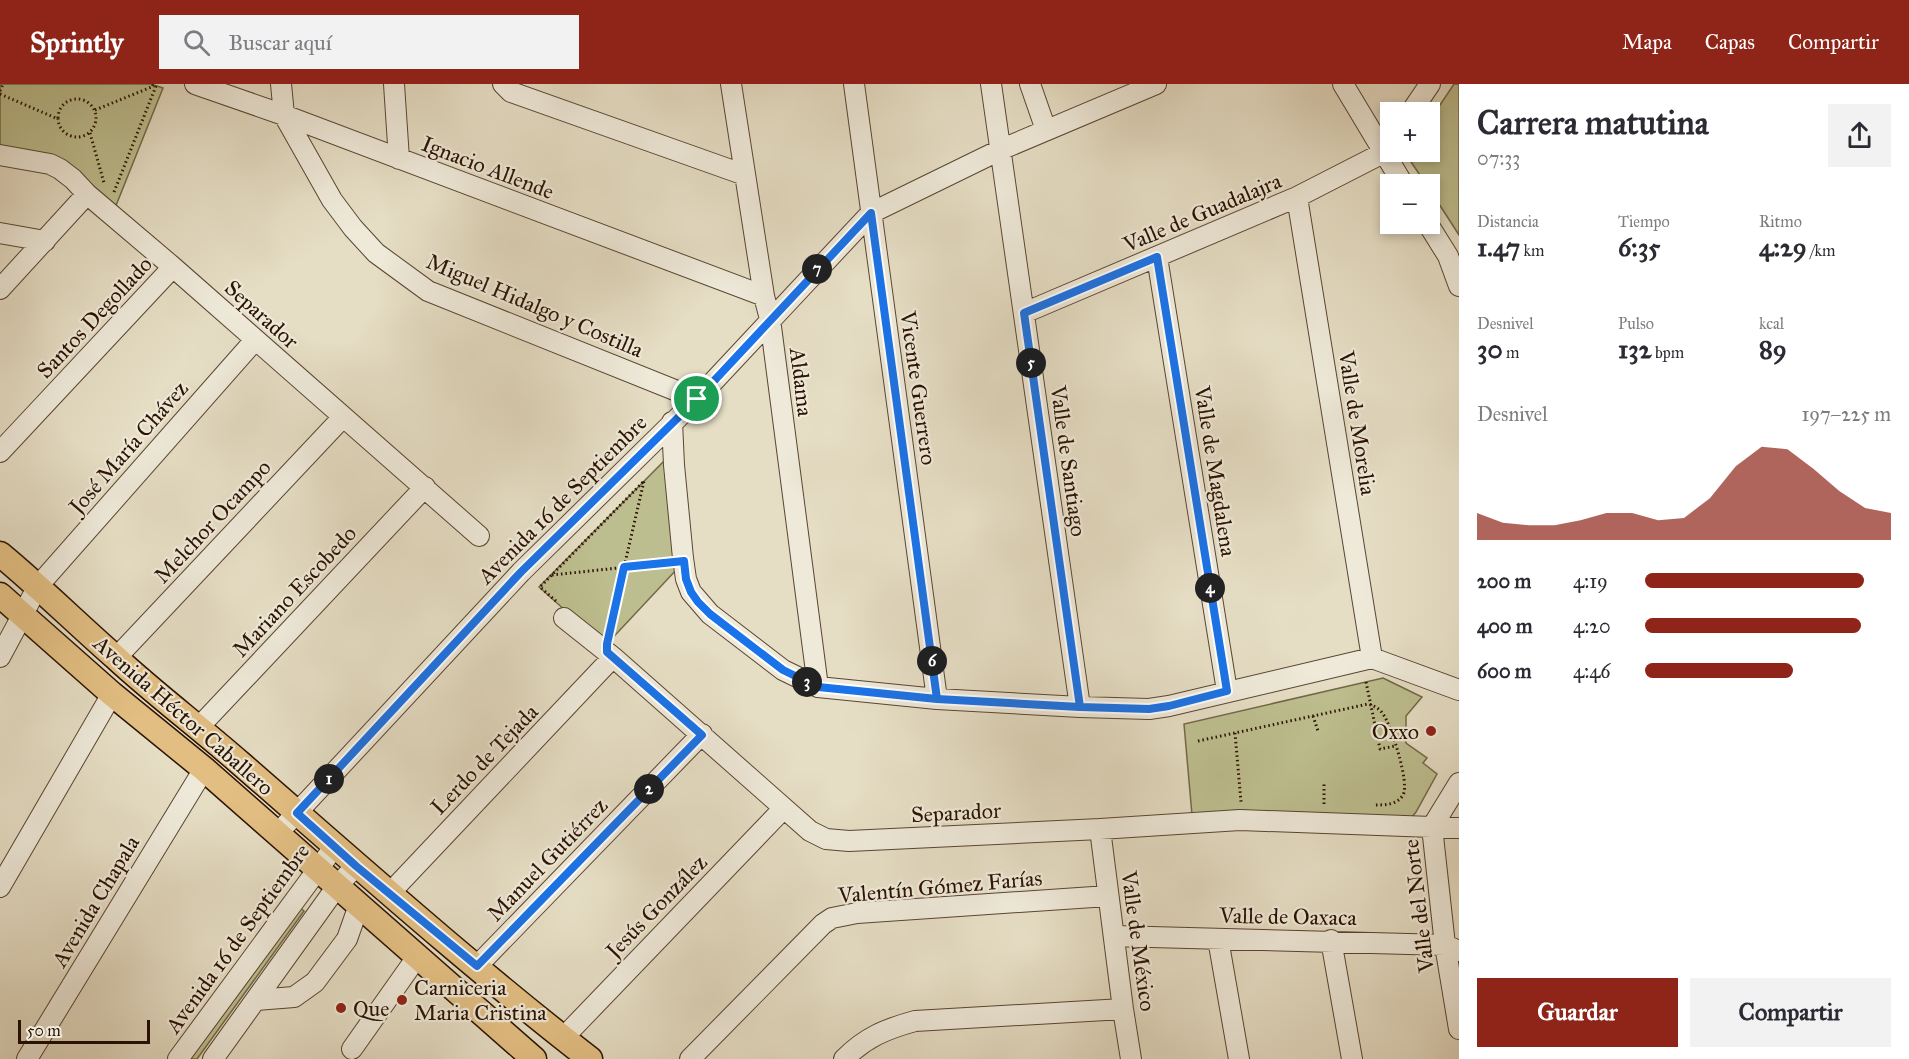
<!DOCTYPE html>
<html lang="es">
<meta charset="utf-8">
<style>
body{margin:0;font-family:"IM FELL Great Primer",serif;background:#f2f2f3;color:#2b2b33;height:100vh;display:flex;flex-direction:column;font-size:22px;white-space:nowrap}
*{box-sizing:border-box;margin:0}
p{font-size:20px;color:#7c7c81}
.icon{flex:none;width:33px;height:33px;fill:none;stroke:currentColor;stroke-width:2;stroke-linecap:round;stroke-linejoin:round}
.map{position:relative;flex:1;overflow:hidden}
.side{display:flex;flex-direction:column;background:#fff;width:450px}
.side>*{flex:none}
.fabs{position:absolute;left:1380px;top:18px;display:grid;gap:12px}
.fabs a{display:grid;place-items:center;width:60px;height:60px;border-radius:0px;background:#fff;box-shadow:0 3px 9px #0003;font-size:30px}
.scale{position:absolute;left:18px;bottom:15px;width:132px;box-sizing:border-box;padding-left:6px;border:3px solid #2b1201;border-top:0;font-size:16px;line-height:21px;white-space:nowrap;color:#2b1201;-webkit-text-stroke:4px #eee9d9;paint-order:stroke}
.pin{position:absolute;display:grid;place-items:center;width:51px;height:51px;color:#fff;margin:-26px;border:3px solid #fff;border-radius:50%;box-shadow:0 2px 6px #0007}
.km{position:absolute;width:30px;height:30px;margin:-15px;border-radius:50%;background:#222;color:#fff;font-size:16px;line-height:30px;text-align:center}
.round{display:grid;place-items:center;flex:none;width:63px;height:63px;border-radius:0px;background:#f2f2f3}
.headline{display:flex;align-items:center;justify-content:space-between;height:102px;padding:0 18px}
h1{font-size:33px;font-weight:800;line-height:45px}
.stats{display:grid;grid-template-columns:repeat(3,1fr);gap:9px;height:102px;padding:6px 18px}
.stats div{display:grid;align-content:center}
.stats b{font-size:26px;font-weight:800}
.stats small{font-size:16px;font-weight:400}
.stats p{font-size:16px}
.chart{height:168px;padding:12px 18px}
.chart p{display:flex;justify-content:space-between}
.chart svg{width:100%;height:108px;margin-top:6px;fill:#8f2418;opacity:.7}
.button{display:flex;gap:12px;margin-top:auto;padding:12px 18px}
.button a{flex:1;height:69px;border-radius:0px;background:#8f2418;color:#fff;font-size:24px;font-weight:800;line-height:69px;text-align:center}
.button a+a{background:#f2f2f3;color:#2b2b33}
ul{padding:0 18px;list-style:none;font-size:20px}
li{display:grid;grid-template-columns:96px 72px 1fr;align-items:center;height:45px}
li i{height:15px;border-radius:8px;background:#8f2418}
header{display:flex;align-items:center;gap:36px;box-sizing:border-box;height:84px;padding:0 30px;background:#8f2418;color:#fff}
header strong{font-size:28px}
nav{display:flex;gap:33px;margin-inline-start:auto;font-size:21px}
.search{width:420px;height:54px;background:#f2f2f3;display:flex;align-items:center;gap:15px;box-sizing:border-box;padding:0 21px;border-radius:0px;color:#7c7c81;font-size:22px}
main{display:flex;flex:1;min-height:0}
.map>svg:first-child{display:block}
</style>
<header>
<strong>Sprintly</strong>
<div class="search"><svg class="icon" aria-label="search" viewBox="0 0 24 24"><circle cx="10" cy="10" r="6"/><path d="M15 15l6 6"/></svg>Buscar aquí</div>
<nav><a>Mapa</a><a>Capas</a><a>Compartir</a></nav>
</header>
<main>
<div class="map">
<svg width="1459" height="975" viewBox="0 0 1459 975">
<rect width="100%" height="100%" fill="#e5ddc4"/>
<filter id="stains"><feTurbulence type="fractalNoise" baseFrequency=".00333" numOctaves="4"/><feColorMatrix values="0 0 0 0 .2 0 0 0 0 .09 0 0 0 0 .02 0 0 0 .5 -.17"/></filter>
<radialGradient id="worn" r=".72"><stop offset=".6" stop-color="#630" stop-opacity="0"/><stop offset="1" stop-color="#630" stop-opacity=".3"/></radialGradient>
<!-- green -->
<path fill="#bdbe8f" stroke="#746848" stroke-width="1.5" d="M0 0H151L163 4 115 124 64 80 0 69Z
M1454 0H1459V151L1430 106V100H1426L1409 75V68H1430V36Z
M670 371 678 484 605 562 539 503Z
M1383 594 1422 613 1406 632V659L1427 674 1423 679 1437 690 1416 728 1411 734 1192 731 1184 640Z
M296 820 304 827 197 975H184Z"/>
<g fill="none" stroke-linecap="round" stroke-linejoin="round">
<!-- minor casing -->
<g stroke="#5a4532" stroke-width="22">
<path id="minor" d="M195 0 284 31 764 212
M281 0 284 31 332 116 353 144 376 169 428 207 697 315
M394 0 399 75
M503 0 511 8 745 91
M731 0 764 212 770 235 818 603
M854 0 937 615
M991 0 1080 623
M1030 0 1046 46
M1343 0 1403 100
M1411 28 1430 0
M0 71 50 80 60 85 73 95 87 110 173 183 479 452
M1297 113 1372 574
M1428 140 1448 172 1459 202
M0 149 45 157
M1157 173 1227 607
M0 205 87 110
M1024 229 1297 113 1383 69 1390 58
M672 338 674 381 683 474 686 495 691 508 710 530 783 586 818 603 937 615 1080 623 1149 625 1169 622 1372 574 1459 606
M0 368 173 183
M564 534 613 573 810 747 826 755 849 757 1100 745 1240 736 1459 744
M0 573 38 502 255 256
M116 574 343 333
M199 643 425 403
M1459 699 1432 743 1445 861 1459 945
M1100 745 1123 925 1131 975
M278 749 521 488 697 315 871 129 1000 66 1156 0
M0 803 112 610
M389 810 613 573
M1114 852 1445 861 1459 867
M1218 855 1239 975
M1331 856 1352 975
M477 882 702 650
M256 916 294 913 315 898 347 855 359 821
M563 954 784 724
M352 965 417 873
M27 975 204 685
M178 975 335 762
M213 975 338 801 356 782
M690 975 823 840 832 834 857 829 1108 812
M844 975C866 953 886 945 915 937L1123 925"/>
</g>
<!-- major casing -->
<g stroke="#2b1201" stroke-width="27">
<path id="major" d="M0 470C40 503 76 539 115 573 155 610 199 643 240 679 355 779 469 881 590 975
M0 511 112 610 204 685 534 975"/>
</g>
<!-- path -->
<path stroke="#2b1201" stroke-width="3" stroke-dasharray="1.5 3" stroke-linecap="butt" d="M0 7 3 0
M0 10 58 35
M58 34a19 19 0 1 1 38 0a19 19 0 1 1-38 0Z
M95 26 154 2
M90 49 104 99
M114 108 156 2 151 0
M552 491 665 479
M556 517 540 503 644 397
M609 548 644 397
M1366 598 1380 665 1395 662
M1313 632 1318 647
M1235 649 1241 718
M1198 657 1368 620C1374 622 1379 624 1383 630 1391 641 1410 699 1403 711 1397 721 1385 721 1374 721
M1324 720V699"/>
<!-- minor -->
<use href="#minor" stroke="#eee9d9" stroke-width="20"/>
<!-- major -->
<use href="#major" stroke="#e2be82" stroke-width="24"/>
</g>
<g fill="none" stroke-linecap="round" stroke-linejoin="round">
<!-- route casing -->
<g stroke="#fff" stroke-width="12">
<path id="route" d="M697 315 521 488 297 729 356 782 477 882 702 651 607 568V560L624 483 684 477 686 495 691 508 698 518 710 530 783 586 818 603 937 615 1080 623 1149 625 1169 622 1227 607 1157 173 1024 229 1080 623 937 615 871 129 697 315"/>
</g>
<!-- route -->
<use href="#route" stroke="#1a73e8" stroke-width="8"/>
</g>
<!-- markers -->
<g fill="#8f2418" stroke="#eee9d9" stroke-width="2">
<circle cx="1431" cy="647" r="6"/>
<circle cx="402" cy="916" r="6"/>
<circle cx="341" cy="924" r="6"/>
</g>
<g text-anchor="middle" stroke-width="4.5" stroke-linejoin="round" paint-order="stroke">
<!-- street labels -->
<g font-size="22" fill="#2b1201" stroke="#eee9d9">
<text transform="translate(488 83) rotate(21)" y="8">Ignacio Allende</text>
<text transform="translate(1202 128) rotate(-23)" y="8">Valle de Guadalajra</text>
<text transform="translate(535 221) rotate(23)" y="8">Miguel Hidalgo y Costilla</text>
<text transform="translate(262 230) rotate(42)" y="8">Separador</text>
<text transform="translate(94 233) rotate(-47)" y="8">Santos Degollado</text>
<text transform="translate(802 298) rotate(83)" y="8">Aldama</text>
<text transform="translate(919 304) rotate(82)" y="8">Vicente Guerrero</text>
<text transform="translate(1358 339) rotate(81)" y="8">Valle de Morelia</text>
<text transform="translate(128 363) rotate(-49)" y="8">José María Chávez</text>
<text transform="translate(1069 377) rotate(82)" y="8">Valle de Santiago</text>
<text transform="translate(1216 387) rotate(81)" y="8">Valle de Magdalena</text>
<text transform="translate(562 415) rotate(-45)" y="8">Avenida 16 de Septiembre</text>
<text transform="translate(212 437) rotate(-47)" y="8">Melchor Ocampo</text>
<text transform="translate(294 507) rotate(-47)" y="8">Mariano Escobedo</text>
<text transform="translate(184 631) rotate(41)" y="8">Avenida Héctor Caballero</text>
<text transform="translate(484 675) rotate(-46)" y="8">Lerdo de Tejada</text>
<text transform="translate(956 728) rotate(-3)" y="8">Separador</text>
<text transform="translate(547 775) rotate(-46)" y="8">Manuel Gutiérrez</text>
<text transform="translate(940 802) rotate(-5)" y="8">Valentín Gómez Farías</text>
<text transform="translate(95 817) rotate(-59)" y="8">Avenida Chapala</text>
<text transform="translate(656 822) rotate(-46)" y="8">Jesús González</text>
<text transform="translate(1418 822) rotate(-97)" y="8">Valle del Norte</text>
<text transform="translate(1288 832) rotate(1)" y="8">Valle de Oaxaca</text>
<text transform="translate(237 854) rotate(-54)" y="8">Avenida 16 de Septiembre</text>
<text transform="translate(1139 857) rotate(82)" y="8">Valle de México</text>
</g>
<!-- poi labels -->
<g font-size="22" fill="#2b1201" stroke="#eee9d9" text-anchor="start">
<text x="1419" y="655" text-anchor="end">Oxxo</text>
<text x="414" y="911">Carniceria<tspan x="414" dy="25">Maria Cristina</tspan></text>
<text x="353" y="932">Que</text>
</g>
</g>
<rect width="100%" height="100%" filter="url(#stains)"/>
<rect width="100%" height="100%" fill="url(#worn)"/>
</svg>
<div class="fabs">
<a>+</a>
<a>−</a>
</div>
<div class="scale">50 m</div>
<div class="pin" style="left:697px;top:315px;background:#1e9e55"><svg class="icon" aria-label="arrive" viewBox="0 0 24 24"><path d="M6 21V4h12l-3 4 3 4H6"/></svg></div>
<b class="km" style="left:329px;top:695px">1</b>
<b class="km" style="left:649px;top:705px">2</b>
<b class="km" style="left:807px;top:598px">3</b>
<b class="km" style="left:1210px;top:504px">4</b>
<b class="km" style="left:1031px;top:279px">5</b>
<b class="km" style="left:932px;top:577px">6</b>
<b class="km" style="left:817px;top:185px">7</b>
</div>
<section class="side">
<div class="headline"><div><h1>Carrera matutina</h1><p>07:33</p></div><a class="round"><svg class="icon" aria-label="share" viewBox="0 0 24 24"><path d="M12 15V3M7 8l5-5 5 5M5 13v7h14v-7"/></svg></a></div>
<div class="stats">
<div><p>Distancia</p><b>1.47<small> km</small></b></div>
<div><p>Tiempo</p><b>6:35</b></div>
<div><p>Ritmo</p><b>4:29<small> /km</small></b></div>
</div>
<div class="stats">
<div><p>Desnivel</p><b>30<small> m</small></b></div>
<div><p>Pulso</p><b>132<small> bpm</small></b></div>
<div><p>kcal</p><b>89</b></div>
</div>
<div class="chart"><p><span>Desnivel</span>197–225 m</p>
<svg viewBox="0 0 160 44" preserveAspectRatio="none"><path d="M0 44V33L10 37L20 38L30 38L40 36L50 33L60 33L70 36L80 35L90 27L100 14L110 6L120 7L130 15L140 24L150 31L160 33V44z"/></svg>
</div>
<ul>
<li><b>200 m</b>4:19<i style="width:89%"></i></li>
<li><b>400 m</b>4:20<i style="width:88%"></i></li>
<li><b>600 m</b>4:46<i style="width:60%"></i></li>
</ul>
<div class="button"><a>Guardar</a><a>Compartir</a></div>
</section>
</main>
